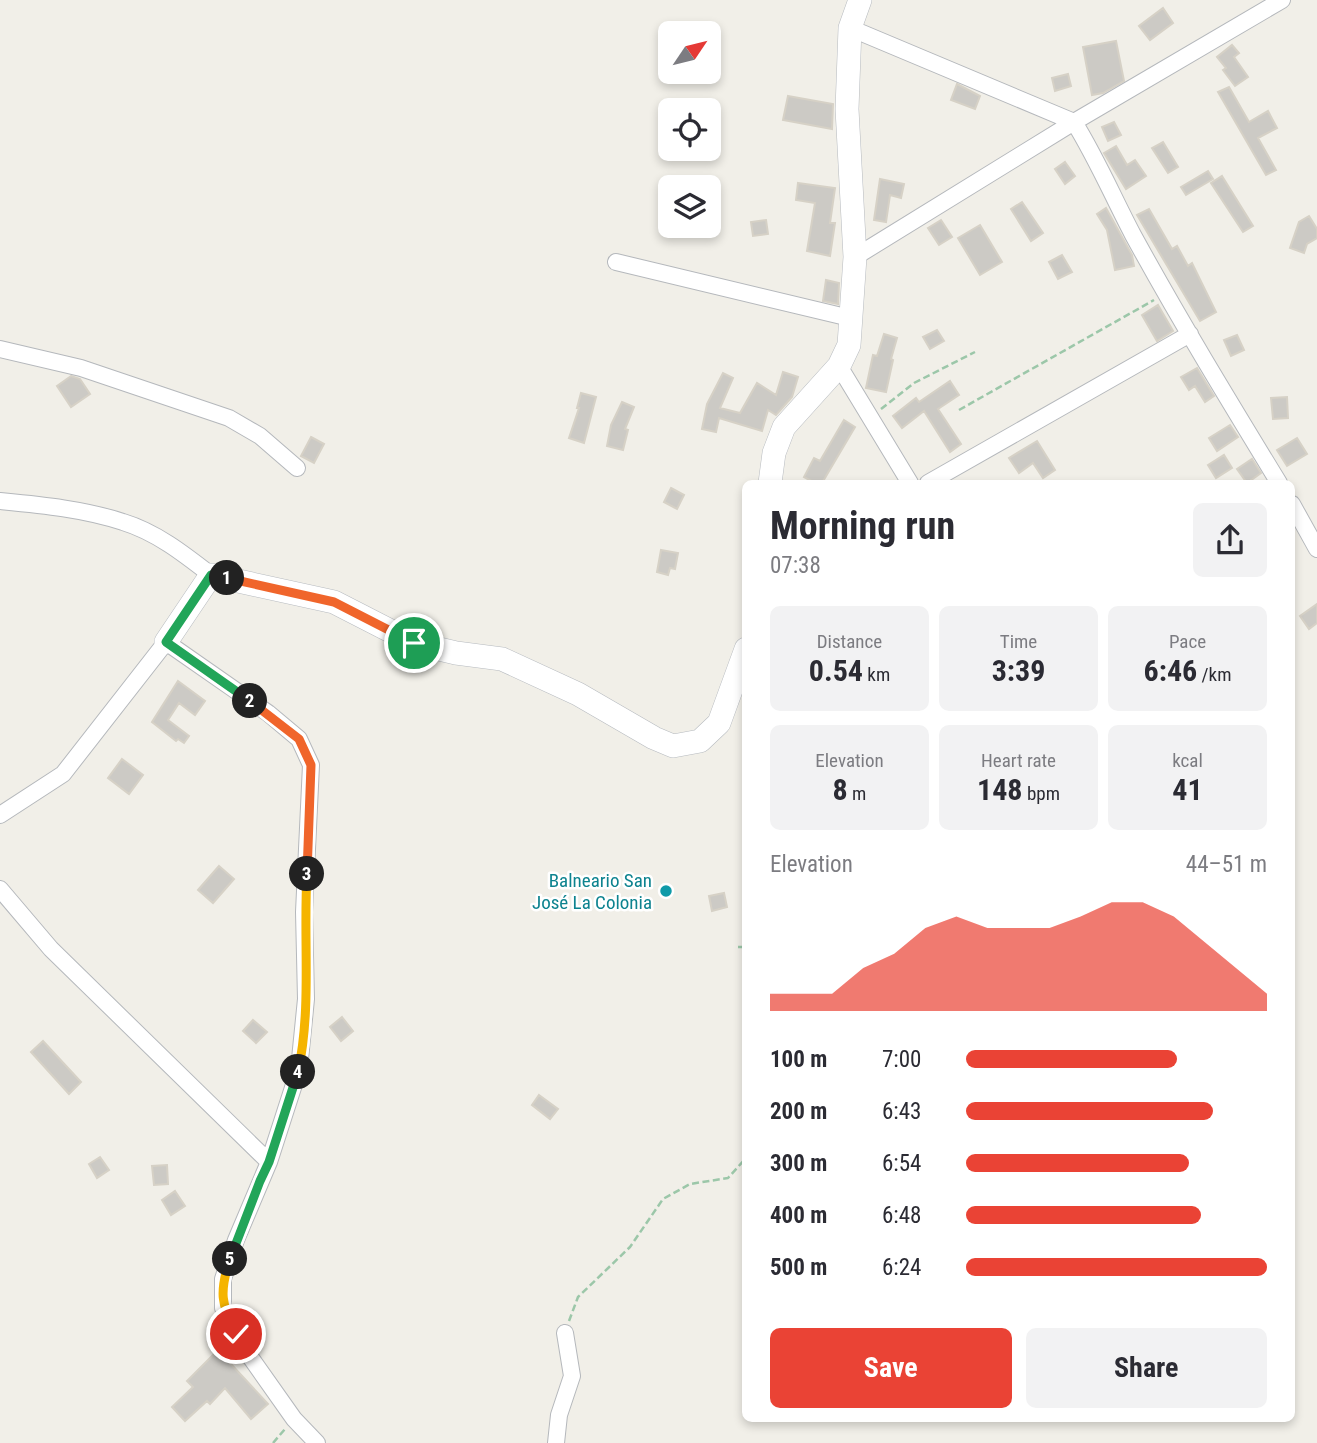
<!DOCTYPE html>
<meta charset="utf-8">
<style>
body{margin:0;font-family:"Roboto Condensed",sans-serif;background:#f2f2f3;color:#2b2b33;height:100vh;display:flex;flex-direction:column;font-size:26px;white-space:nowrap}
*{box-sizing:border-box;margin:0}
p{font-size:23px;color:#7c7c81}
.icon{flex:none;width:38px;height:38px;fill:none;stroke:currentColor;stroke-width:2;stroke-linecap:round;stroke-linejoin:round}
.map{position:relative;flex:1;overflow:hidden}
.drawer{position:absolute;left:742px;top:480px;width:553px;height:942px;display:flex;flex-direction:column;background:#fff;border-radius:10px;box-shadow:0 4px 10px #0003}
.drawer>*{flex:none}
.needle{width:46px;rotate:55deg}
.fabs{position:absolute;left:658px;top:21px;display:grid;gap:14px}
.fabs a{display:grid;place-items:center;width:63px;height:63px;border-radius:10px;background:#fff;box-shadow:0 4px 10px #0003;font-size:35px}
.pin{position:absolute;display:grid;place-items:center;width:60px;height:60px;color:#fff;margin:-30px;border:4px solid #fff;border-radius:50%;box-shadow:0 2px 7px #0007}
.km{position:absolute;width:35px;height:35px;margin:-18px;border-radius:50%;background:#222;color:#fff;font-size:19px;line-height:35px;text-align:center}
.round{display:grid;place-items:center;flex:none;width:74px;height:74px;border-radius:10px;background:#f2f2f3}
.head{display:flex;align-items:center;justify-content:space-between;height:119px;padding:0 28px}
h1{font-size:38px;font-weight:700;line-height:52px}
.stats{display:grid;grid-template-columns:repeat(3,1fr);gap:10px;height:119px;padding:7px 28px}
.stats div{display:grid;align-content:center;border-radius:10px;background:#f2f2f3;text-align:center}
.stats b{font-size:30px;font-weight:700}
.stats small{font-size:19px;font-weight:400}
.stats p{font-size:19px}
.chart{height:196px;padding:14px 28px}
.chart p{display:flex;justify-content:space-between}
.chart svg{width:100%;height:126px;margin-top:7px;fill:#ea4335;opacity:.7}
.button{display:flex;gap:14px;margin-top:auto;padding:14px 28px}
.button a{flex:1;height:80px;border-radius:10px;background:#ea4335;color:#fff;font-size:28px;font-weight:700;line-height:80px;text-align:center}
.button a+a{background:#f2f2f3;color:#2b2b33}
ul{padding:0 28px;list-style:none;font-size:23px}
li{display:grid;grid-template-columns:112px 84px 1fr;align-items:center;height:52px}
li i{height:18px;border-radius:9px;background:#ea4335}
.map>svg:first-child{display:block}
</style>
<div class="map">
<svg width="1317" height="1443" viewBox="0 0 1317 1443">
<rect width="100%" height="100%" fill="#f1efe8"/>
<!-- building -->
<path fill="#cccac5" stroke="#d6d1c6" stroke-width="2" d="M1163 8 1173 23 1150 40 1139 26Z
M1116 41 1124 81 1103 93 1092 95 1083 47Z
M1232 45 1239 53 1234 57 1248 77 1235 86 1223 70 1226 68 1217 57Z
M1068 74 1071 86 1055 91 1052 78Z
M957 84 980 96 975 109 951 100Z
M1229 87 1249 122 1268 111 1277 128 1258 138 1276 170 1266 175 1218 92Z
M788 96 833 104 832 129 783 120Z
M1114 122 1121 135 1108 141 1102 127Z
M1163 142 1178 167 1168 173 1152 148Z
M1116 146 1127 165 1135 160 1146 176 1126 189 1104 153Z
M1065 162 1075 176 1065 184 1055 169Z
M1208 171 1213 179 1186 195 1181 187Z
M1222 176 1253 226 1243 232 1211 183Z
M880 179 904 184 901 198 890 195 886 222 874 220Z
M798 183 835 188 830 223H835L830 256 807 251 815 203 796 200Z
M1022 202 1043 233 1031 241 1011 209Z
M1106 208 1132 255 1134 266 1115 270 1107 230 1097 214Z
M1149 209 1172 249 1177 246 1188 266 1192 263 1216 312 1200 321 1137 215Z
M1309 216 1317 229V238L1307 244 1304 253 1290 248 1299 222Z
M766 220 768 234 753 236 751 222Z
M941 220 952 237 939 245 928 228Z
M980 225 1002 262 980 275 958 238Z
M1062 255 1072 272 1058 279 1049 262Z
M826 280 839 283 838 304 823 301Z
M1158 305 1173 331 1157 341 1142 315Z
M937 330 944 341 930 349 923 337Z
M884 334 897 338 891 359 893 360 886 392 866 388 873 355 877 356Z
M1237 335 1244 350 1231 356 1224 340Z
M1197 368 1214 396 1205 402 1195 386 1189 390 1181 377Z
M783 372 798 377 792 397 776 415 768 410 762 431 719 418 716 432 702 429 707 404 723 373 733 378 720 408 740 413 757 383 776 395Z
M71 376 80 379 90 394 71 407 57 386Z
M950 381 959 395 938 409 961 444 950 452 924 411 902 428 893 416 916 398 919 402Z
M581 393 596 397 584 443 569 438 579 408H577Z
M1287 397 1288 418 1273 419 1271 398Z
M622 402 634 407 625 429 628 430 623 450 607 446 611 425Z
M844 420 855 427 822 483H815L804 477 814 458 820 461Z
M1230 425 1238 437 1217 451 1209 438Z
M311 437 324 444 314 463 301 456Z
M1297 438 1307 454 1287 466 1277 450Z
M1037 441 1055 470 1043 478 1033 463 1019 473 1009 458Z
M1224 455 1232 468 1216 478 1208 465Z
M1252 459 1261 473 1247 483 1237 469Z
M671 488 684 495 677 509 664 502Z
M661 550 678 553 675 569 670 568 668 575 657 572Z
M1317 604V623L1309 629 1300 616Z
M178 681 205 701 195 715 179 703 168 720 189 736 184 743 178 739 176 741 152 722Z
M122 759 143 775 129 794 108 778Z
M219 866 234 879 213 903 198 890Z
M724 893 727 907 712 911 709 896Z
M342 1017 353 1031 341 1041 330 1027Z
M253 1020 267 1032 256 1043 243 1031Z
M43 1041 81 1082 69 1094 31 1052Z
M539 1095 558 1109 550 1119 532 1105Z
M100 1157 109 1170 97 1178 89 1164Z
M167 1165 168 1184 154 1185 152 1166Z
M175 1191 185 1206 171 1215 162 1200Z
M218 1350 268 1404 251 1419 225 1388 210 1404 207 1401 185 1421 172 1407 193 1387 187 1381Z"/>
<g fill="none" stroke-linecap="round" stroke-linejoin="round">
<!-- street casing -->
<g stroke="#b5b8bc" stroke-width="18">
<path id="street" d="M850 28 1074 122C1097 159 1113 197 1133 235 1179 319 1229 401 1279 483
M855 257 1074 122 1282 0
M616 262 850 318
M0 349 81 368 229 418 260 436 297 468
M839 366 910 483
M928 483 1190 334
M0 501C41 505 84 509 123 522 156 532 184 554 211 575
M1292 504 1317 549
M0 815 63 774 166 642 268 713 299 739 311 765 304 912 306 999 299 1069 269 1162 236 1240 223 1279V1308L246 1351 294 1419 317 1443
M0 889 51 949 269 1162
M556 1443 559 1415 572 1376 565 1333"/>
</g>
<!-- secondary casing -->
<g stroke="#b6babf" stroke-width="24">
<path id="secondary" d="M770 483 774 453 784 427 839 366 849 345 855 257 847 109 850 28 860 0
M166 642 211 575 334 602 414 643 456 653 502 659 578 694 654 738 673 746 700 741 719 723 746 649"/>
</g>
<!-- path -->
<path stroke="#9cc7a9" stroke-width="2.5" stroke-dasharray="7 3.5" stroke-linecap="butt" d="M881 409 914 383 975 352
M959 410 1154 300
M738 947H746
M569 1321 578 1297 630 1247 663 1199 690 1184 728 1178 746 1158
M273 1443 285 1429"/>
<!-- street -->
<use href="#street" stroke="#fff" stroke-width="16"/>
<!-- secondary -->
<use href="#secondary" stroke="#fff" stroke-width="23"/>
</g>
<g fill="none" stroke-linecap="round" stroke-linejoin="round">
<!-- split-1 casing -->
<g stroke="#fff" stroke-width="14">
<path id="split-1" d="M227 578 334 602 414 643"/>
</g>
<!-- split-2 casing -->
<g stroke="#fff" stroke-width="14">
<path id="split-2" d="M227 578 211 575 166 642 250 701"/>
</g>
<!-- split-3 casing -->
<g stroke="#fff" stroke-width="14">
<path id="split-3" d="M250 701 299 739 311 765 307 874"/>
</g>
<!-- split-4 casing -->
<g stroke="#fff" stroke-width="14">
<path id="split-4" d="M298 1072C312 1007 303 940 307 874"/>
</g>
<!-- split-5 casing -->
<g stroke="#fff" stroke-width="14">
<path id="split-5" d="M230 1259 260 1181 269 1162 298 1072"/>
</g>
<!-- split-6 casing -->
<g stroke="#fff" stroke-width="14">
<path id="split-6" d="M230 1259C219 1292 221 1304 236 1334"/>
</g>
<!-- split-1 -->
<use href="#split-1" stroke="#f0652b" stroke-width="9"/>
<!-- split-2 -->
<use href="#split-2" stroke="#22a559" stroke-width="9"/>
<!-- split-3 -->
<use href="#split-3" stroke="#f0652b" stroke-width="9"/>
<!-- split-4 -->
<use href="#split-4" stroke="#f5b400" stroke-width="9"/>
<!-- split-5 -->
<use href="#split-5" stroke="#22a559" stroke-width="9"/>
<!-- split-6 -->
<use href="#split-6" stroke="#f5b400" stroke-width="9"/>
</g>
<!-- markers -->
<circle fill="#0f9aa8" stroke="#fff" stroke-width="2.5" cx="666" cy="891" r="7"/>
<g text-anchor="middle" stroke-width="5" stroke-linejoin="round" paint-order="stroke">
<!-- culture labels -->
<g font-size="19" fill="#0d838f" stroke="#fff" text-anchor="end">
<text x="652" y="887">Balneario San<tspan x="652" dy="22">José La Colonia</tspan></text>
</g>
</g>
</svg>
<div class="fabs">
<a><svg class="needle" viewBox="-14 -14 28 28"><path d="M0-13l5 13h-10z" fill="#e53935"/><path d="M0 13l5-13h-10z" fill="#7c7c81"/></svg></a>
<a><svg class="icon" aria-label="locate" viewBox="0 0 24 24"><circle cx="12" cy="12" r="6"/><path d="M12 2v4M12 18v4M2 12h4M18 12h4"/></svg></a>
<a><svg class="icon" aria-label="layers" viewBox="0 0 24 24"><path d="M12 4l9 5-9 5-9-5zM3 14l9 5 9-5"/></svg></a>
</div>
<div class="pin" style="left:414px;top:643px;background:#1e9e55"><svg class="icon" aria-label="arrive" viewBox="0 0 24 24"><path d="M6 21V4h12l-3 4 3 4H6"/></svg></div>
<div class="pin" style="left:236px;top:1334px;background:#d93025"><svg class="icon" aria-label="check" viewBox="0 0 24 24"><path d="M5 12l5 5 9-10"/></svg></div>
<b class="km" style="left:227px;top:578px">1</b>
<b class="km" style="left:250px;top:701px">2</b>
<b class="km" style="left:307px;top:874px">3</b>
<b class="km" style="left:298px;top:1072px">4</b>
<b class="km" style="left:230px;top:1259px">5</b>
<section class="drawer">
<div class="head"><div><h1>Morning run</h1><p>07:38</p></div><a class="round"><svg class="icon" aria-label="share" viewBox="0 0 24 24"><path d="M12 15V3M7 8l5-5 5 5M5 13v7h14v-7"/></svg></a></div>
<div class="stats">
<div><p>Distance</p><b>0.54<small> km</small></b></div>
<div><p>Time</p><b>3:39</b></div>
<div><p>Pace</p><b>6:46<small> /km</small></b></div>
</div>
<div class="stats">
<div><p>Elevation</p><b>8<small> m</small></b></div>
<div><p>Heart rate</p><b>148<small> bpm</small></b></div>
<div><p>kcal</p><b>41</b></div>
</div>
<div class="chart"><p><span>Elevation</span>44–51 m</p>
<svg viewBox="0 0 160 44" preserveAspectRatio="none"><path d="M0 44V38L10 38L20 38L30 29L40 24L50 15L60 11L70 15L80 15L90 15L100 11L110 6L120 6L130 11L140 20L150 29L160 38V44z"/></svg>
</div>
<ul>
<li><b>100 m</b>7:00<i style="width:70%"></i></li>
<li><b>200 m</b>6:43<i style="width:82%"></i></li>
<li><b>300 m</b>6:54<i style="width:74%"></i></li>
<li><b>400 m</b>6:48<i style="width:78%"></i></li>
<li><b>500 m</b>6:24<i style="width:100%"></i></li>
</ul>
<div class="button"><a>Save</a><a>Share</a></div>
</section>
</div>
